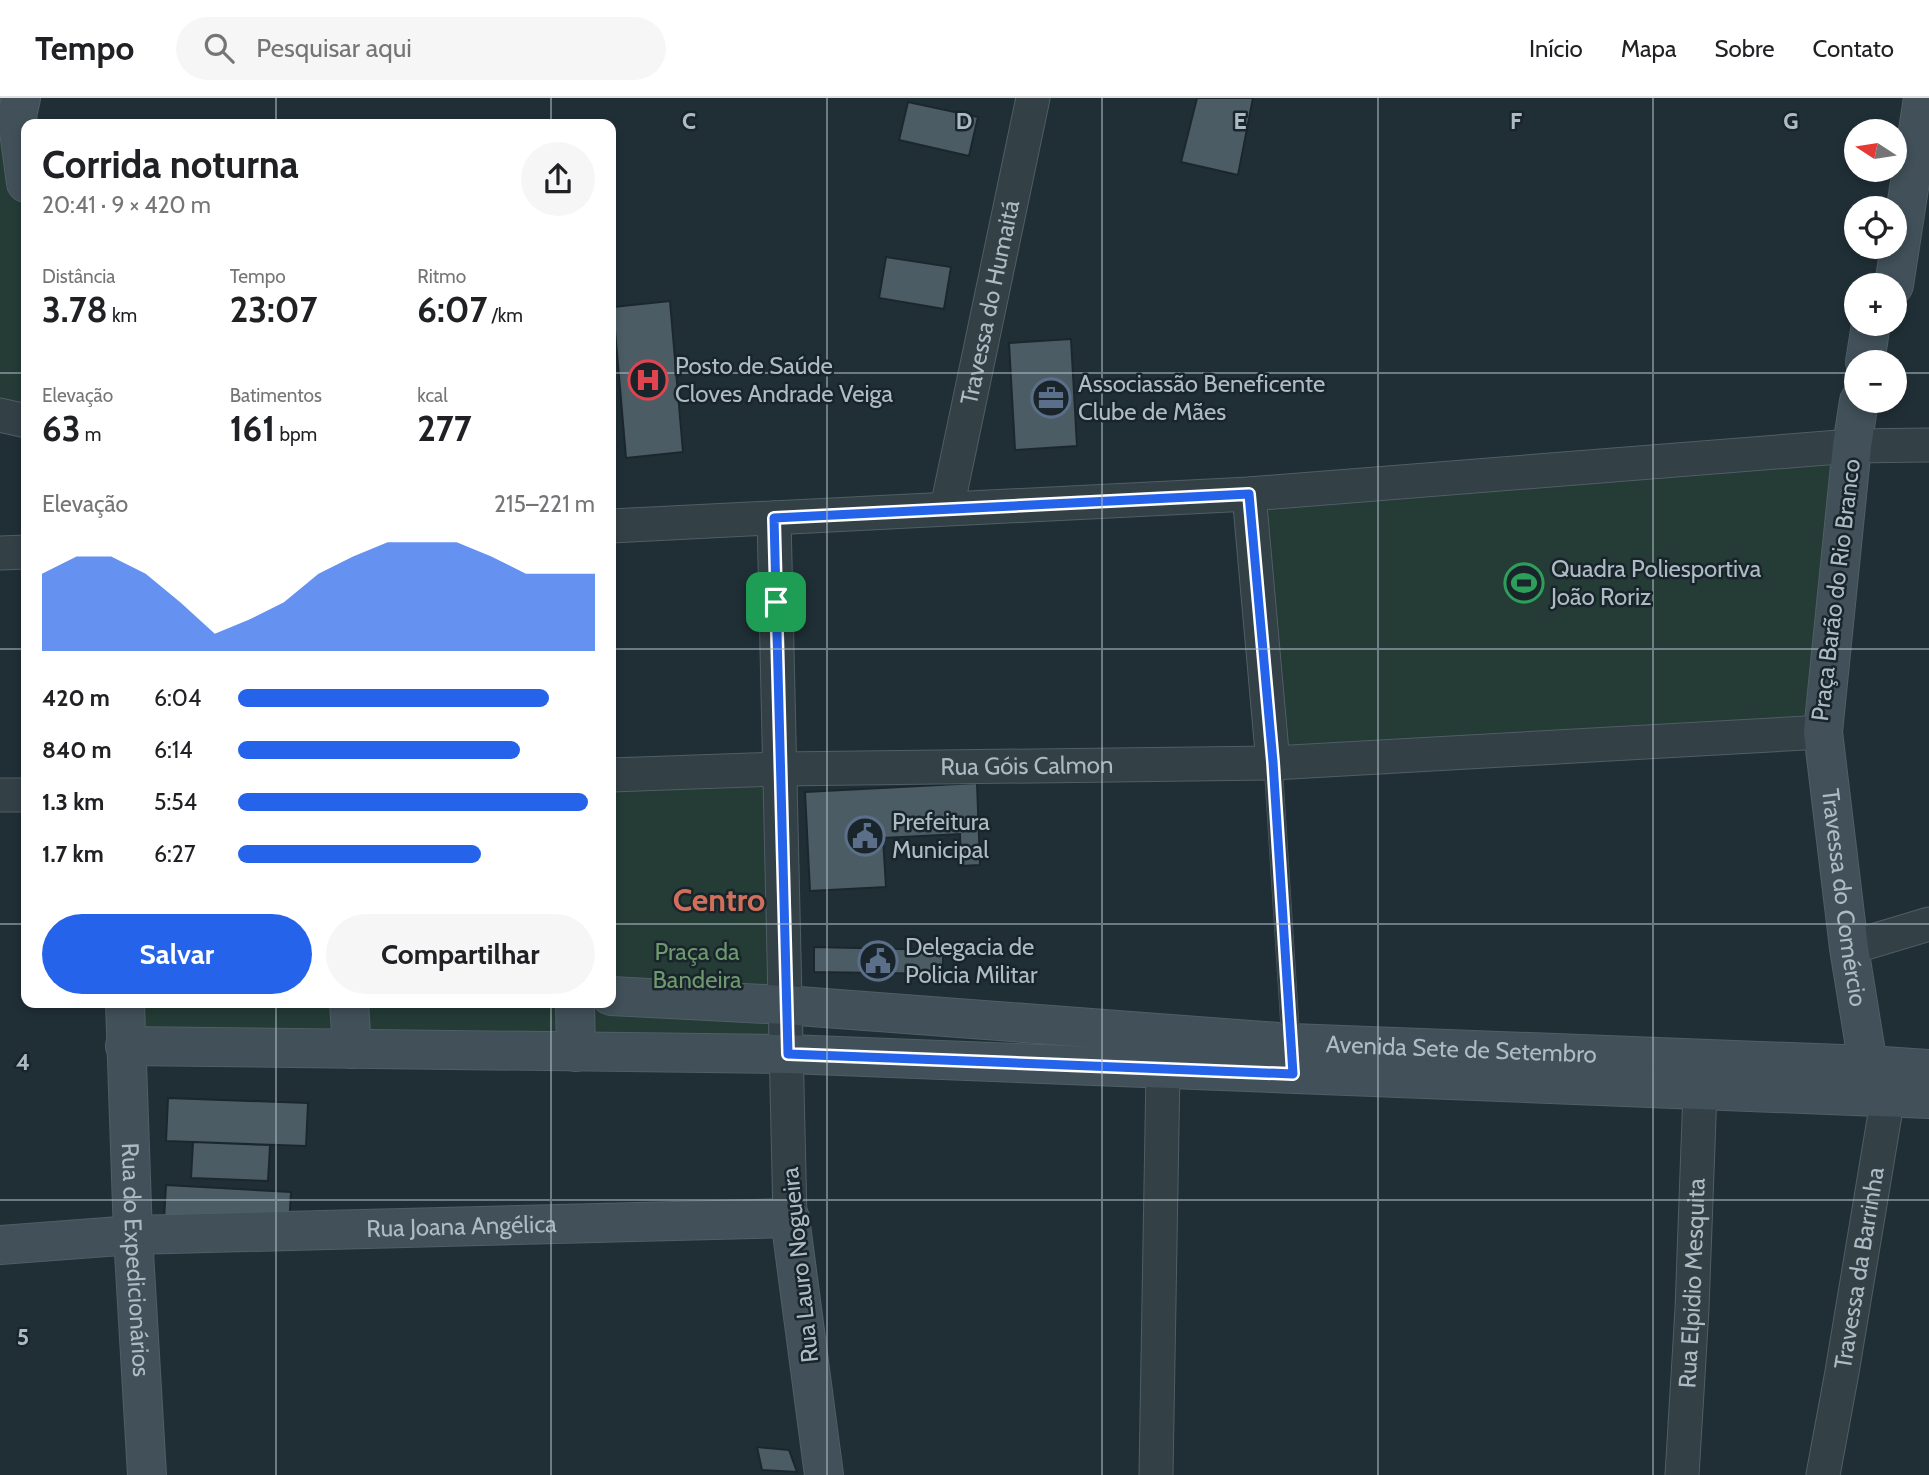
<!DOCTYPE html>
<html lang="pt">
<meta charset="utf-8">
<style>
body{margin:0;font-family:Cabin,sans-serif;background:#f6f6f6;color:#202124;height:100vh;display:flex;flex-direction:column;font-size:26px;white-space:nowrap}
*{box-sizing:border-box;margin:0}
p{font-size:23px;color:#757577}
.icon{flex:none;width:38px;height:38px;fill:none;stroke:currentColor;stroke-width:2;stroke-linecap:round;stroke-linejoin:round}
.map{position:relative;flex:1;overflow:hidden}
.sheet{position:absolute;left:21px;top:21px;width:595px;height:889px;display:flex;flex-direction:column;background:#fff;border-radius:14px;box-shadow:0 4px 10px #0003}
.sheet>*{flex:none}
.needle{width:46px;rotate:282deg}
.tools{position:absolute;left:1844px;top:21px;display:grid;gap:14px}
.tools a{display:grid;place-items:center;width:63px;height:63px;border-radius:50%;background:#fff;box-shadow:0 4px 10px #0003;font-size:35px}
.pin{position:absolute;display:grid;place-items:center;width:60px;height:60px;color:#fff;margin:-30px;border-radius:14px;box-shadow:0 4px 10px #0006}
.round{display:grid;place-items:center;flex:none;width:74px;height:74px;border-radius:37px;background:#f6f6f6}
.summary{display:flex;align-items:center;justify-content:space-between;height:119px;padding:0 21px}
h1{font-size:38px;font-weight:700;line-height:52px}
.stats{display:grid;grid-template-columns:repeat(3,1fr);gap:10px;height:119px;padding:7px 21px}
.stats div{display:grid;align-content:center}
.stats b{font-size:35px;font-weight:700}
.stats small{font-size:19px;font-weight:400}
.stats p{font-size:19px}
.chart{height:196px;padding:14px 21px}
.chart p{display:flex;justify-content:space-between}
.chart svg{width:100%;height:126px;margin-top:7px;fill:#2563eb;opacity:.7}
.primary-button{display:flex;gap:14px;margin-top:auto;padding:14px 21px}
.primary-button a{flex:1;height:80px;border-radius:42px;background:#2563eb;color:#fff;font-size:28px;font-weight:700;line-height:80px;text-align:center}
.primary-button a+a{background:#f6f6f6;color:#202124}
ul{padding:0 21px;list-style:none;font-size:23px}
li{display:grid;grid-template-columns:112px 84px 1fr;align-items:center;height:52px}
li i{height:18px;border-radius:9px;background:#2563eb}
header{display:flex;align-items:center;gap:42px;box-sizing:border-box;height:98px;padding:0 35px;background:#fff;border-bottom:2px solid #e0e0e0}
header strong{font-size:33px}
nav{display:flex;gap:38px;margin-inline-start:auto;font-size:24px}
.search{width:490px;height:63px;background:#f6f6f6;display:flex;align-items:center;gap:18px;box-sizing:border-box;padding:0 24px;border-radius:38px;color:#757577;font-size:26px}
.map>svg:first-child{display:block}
</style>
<header>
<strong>Tempo</strong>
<div class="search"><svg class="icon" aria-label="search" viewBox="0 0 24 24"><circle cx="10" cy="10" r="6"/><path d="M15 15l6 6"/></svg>Pesquisar aqui</div>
<nav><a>Início</a><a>Mapa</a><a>Sobre</a><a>Contato</a></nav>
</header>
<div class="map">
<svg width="1929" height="1377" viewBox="0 0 1929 1377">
<rect width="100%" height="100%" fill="#202f36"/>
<!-- green -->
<path fill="#243b36" d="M0 0H21L26 85V323L0 317Z
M1852 348 1823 634 1273 665 1249 396Z
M781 671 788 956 125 948V905H611V677Z"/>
<!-- building -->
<path fill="#4b5c65" stroke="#1b272d" stroke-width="2" d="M1197 0H1253L1238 77 1181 64Z
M908 4 978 19 969 58 899 42Z
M886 159 951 169 944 211 879 200Z
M670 203 683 354 626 360 613 209Z
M1071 241 1077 348 1015 352 1009 245Z
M977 685 980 767 961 768 960 736 883 740 886 789 810 793 805 694Z
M814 849 943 852V876L814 874Z
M168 1000 308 1005 306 1048 166 1043Z
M193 1044 270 1047 268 1083 191 1080Z
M166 1087 291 1094 289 1128 164 1122Z
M757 1349 789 1352 797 1374 762 1372Z"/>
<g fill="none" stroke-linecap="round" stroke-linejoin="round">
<!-- lane casing -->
<g stroke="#505e65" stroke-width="19">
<path id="lane" d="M1273 665 1291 945"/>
</g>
<!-- street casing -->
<g stroke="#505e65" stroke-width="35">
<g id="street">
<path d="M0 317 26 323"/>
<path d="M1249 396 1273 665"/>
<path id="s1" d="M947 410 1033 0"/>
<path d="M774 420 790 1120"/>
<path d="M611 428 1249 396 1852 348 1929 347"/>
<path d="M0 455 26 454"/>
<path id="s2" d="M611 677 781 671 1273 665 1823 634"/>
<path d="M0 697H26"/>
<path d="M1849 850 1929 826"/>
<path d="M1156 1377 1163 972"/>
<path id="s3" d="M1682 1377 1692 1211 1700 993"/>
<path id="s4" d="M1823 1377 1842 1274 1888 998"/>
</g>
</g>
<!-- secondary casing -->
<g stroke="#505e65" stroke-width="40">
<g id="secondary">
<path d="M21 0 17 18 26 85"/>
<path d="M1894 187 1923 0"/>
<path d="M1865 264 1871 226"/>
<path id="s5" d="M1859 303 1852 348 1823 634 1849 850 1868 967 1881 988"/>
<path id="s6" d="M611 898 785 907 1291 945 1868 967 1929 971"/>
<path id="s7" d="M125 905 133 1137 147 1377"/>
<path d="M349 905 352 951"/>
<path d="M575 905 576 954"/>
<path d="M125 948 788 956 1929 1001"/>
<path id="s8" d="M0 1147 133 1137 790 1120 824 1377"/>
</g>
</g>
<!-- lane -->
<use href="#lane" stroke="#334046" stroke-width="18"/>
<!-- street -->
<use href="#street" stroke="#334046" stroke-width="33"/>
<!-- secondary -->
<use href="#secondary" stroke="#415059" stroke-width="38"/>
</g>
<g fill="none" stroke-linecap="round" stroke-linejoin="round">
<!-- route casing -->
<g stroke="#fff" stroke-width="14">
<path id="route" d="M1249 396 1273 664 1293 976 788 956 774 420Z"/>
</g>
<!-- route -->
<use href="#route" stroke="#2563eb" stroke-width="9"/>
</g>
<!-- grid -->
<path fill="none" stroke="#adbbc4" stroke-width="2" stroke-opacity="0.55" d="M276 0V26M551 0V26M827 0V1377M1102 0V1377M1378 0V1377M1653 0V1377M0 275H26M611 275H1857M1895 275H1929M0 551H26M611 551H1929M0 826H26M611 826H1929M276 905V1377M551 905V1377M0 1102H1929"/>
<!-- icons -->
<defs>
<g id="hospital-ring" transform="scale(2.0125)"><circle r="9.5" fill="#19252b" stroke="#e0444e" stroke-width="1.5"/><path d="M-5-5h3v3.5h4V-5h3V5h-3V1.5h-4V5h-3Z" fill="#e0444e"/></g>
<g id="office-ring" transform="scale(2.0125)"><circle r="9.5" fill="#19252b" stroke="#5c6f8a" stroke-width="1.5"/><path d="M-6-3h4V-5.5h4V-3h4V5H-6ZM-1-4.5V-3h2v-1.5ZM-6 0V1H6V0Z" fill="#5c6f8a"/></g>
<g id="stadium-ring" transform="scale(2.0125)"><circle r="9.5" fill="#19252b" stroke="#2e9e5b" stroke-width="1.5"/><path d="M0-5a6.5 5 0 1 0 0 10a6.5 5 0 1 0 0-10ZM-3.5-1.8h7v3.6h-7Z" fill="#2e9e5b"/></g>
<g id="civic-ring" transform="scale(2.0125)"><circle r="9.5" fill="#19252b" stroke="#5c6f8a" stroke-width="1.5"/><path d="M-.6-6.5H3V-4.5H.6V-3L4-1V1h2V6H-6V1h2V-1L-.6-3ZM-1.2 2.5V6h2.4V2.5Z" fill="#5c6f8a"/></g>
</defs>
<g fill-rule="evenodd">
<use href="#hospital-ring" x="648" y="282"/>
<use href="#office-ring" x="1051" y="300"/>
<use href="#stadium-ring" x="1524" y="485"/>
<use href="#civic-ring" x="865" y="738"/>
<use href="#civic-ring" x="878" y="863"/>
</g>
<g text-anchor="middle" stroke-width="5" stroke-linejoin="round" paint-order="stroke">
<!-- street labels -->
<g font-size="24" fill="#adbbc4" stroke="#19252b">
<text dy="8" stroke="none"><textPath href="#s1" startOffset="210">Travessa do Humaitá</textPath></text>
<text transform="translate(1836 492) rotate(-83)" y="8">Praça Barão do Rio Branco</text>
<text dy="8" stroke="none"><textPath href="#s2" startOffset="416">Rua Góis Calmon</textPath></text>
<text dy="8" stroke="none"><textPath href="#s5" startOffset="500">Travessa do Comércio</textPath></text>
<text dy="8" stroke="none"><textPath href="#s6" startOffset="852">Avenida Sete de Setembro</textPath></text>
<text dy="8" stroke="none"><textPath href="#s8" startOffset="462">Rua Joana Angélica</textPath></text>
<text dy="8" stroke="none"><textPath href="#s7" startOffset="257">Rua do Expedicionários</textPath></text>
<text transform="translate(800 1167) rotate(-96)" y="8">Rua Lauro Nogueira</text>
<text dy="8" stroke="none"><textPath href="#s4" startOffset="210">Travessa da Barrinha</textPath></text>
<text dy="8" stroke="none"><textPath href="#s3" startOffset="192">Rua Elpidio Mesquita</textPath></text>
</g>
<!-- poi labels -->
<g font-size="24" fill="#adbbc4" stroke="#19252b" text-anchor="start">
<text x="675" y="276">Posto de Saúde<tspan x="675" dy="28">Cloves Andrade Veiga</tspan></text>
<text x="1078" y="294">Associassão Beneficente<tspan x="1078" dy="28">Clube de Mães</tspan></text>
<text x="1551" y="479">Quadra Poliesportiva<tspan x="1551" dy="28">João Roriz</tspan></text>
<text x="892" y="732">Prefeitura<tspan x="892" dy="28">Municipal</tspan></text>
<text x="905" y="857">Delegacia de<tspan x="905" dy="28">Policia Militar</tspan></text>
</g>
<!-- park labels -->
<g font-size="24" fill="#6e986d" stroke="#19252b">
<text x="697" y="862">Praça da<tspan x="697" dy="28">Bandeira</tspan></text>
</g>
<!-- district labels -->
<g font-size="32" font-weight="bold" fill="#d1705a" stroke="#19252b">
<text x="719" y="813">Centro</text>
</g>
</g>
<g font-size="23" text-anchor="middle" font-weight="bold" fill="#adbbc4" stroke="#19252b" stroke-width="5" stroke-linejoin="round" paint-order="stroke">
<text x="689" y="31">C</text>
<text x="964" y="31">D</text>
<text x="1240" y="31">E</text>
<text x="1516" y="31">F</text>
<text x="1791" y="31">G</text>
<text x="23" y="972">4</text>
<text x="23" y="1247">5</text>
</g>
</svg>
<div class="tools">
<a><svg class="needle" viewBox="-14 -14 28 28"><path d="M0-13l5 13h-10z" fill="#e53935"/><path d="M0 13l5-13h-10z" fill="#757577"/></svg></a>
<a><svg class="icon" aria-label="locate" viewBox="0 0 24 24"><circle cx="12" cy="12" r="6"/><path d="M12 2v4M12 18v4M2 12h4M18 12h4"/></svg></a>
<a>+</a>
<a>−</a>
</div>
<div class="pin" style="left:776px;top:504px;background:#1e9e55"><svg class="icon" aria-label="arrive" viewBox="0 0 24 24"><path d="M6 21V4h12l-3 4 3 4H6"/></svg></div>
<section class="sheet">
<div class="summary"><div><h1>Corrida noturna</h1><p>20:41 · 9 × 420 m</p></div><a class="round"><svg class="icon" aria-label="share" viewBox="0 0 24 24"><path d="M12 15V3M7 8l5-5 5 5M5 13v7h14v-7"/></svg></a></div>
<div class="stats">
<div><p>Distância</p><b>3.78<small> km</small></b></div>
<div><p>Tempo</p><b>23:07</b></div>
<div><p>Ritmo</p><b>6:07<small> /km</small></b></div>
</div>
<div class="stats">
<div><p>Elevação</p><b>63<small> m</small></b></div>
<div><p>Batimentos</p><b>161<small> bpm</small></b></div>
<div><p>kcal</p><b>277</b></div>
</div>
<div class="chart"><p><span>Elevação</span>215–221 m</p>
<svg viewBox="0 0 160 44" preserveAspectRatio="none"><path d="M0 44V17L10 11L20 11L30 17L40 27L50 38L60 33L70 27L80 17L90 11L100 6L110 6L120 6L130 11L140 17L150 17L160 17V44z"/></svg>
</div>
<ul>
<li><b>420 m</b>6:04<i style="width:87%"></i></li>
<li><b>840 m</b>6:14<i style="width:79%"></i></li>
<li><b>1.3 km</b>5:54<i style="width:98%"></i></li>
<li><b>1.7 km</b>6:27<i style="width:68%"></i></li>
</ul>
<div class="primary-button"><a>Salvar</a><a>Compartilhar</a></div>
</section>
</div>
